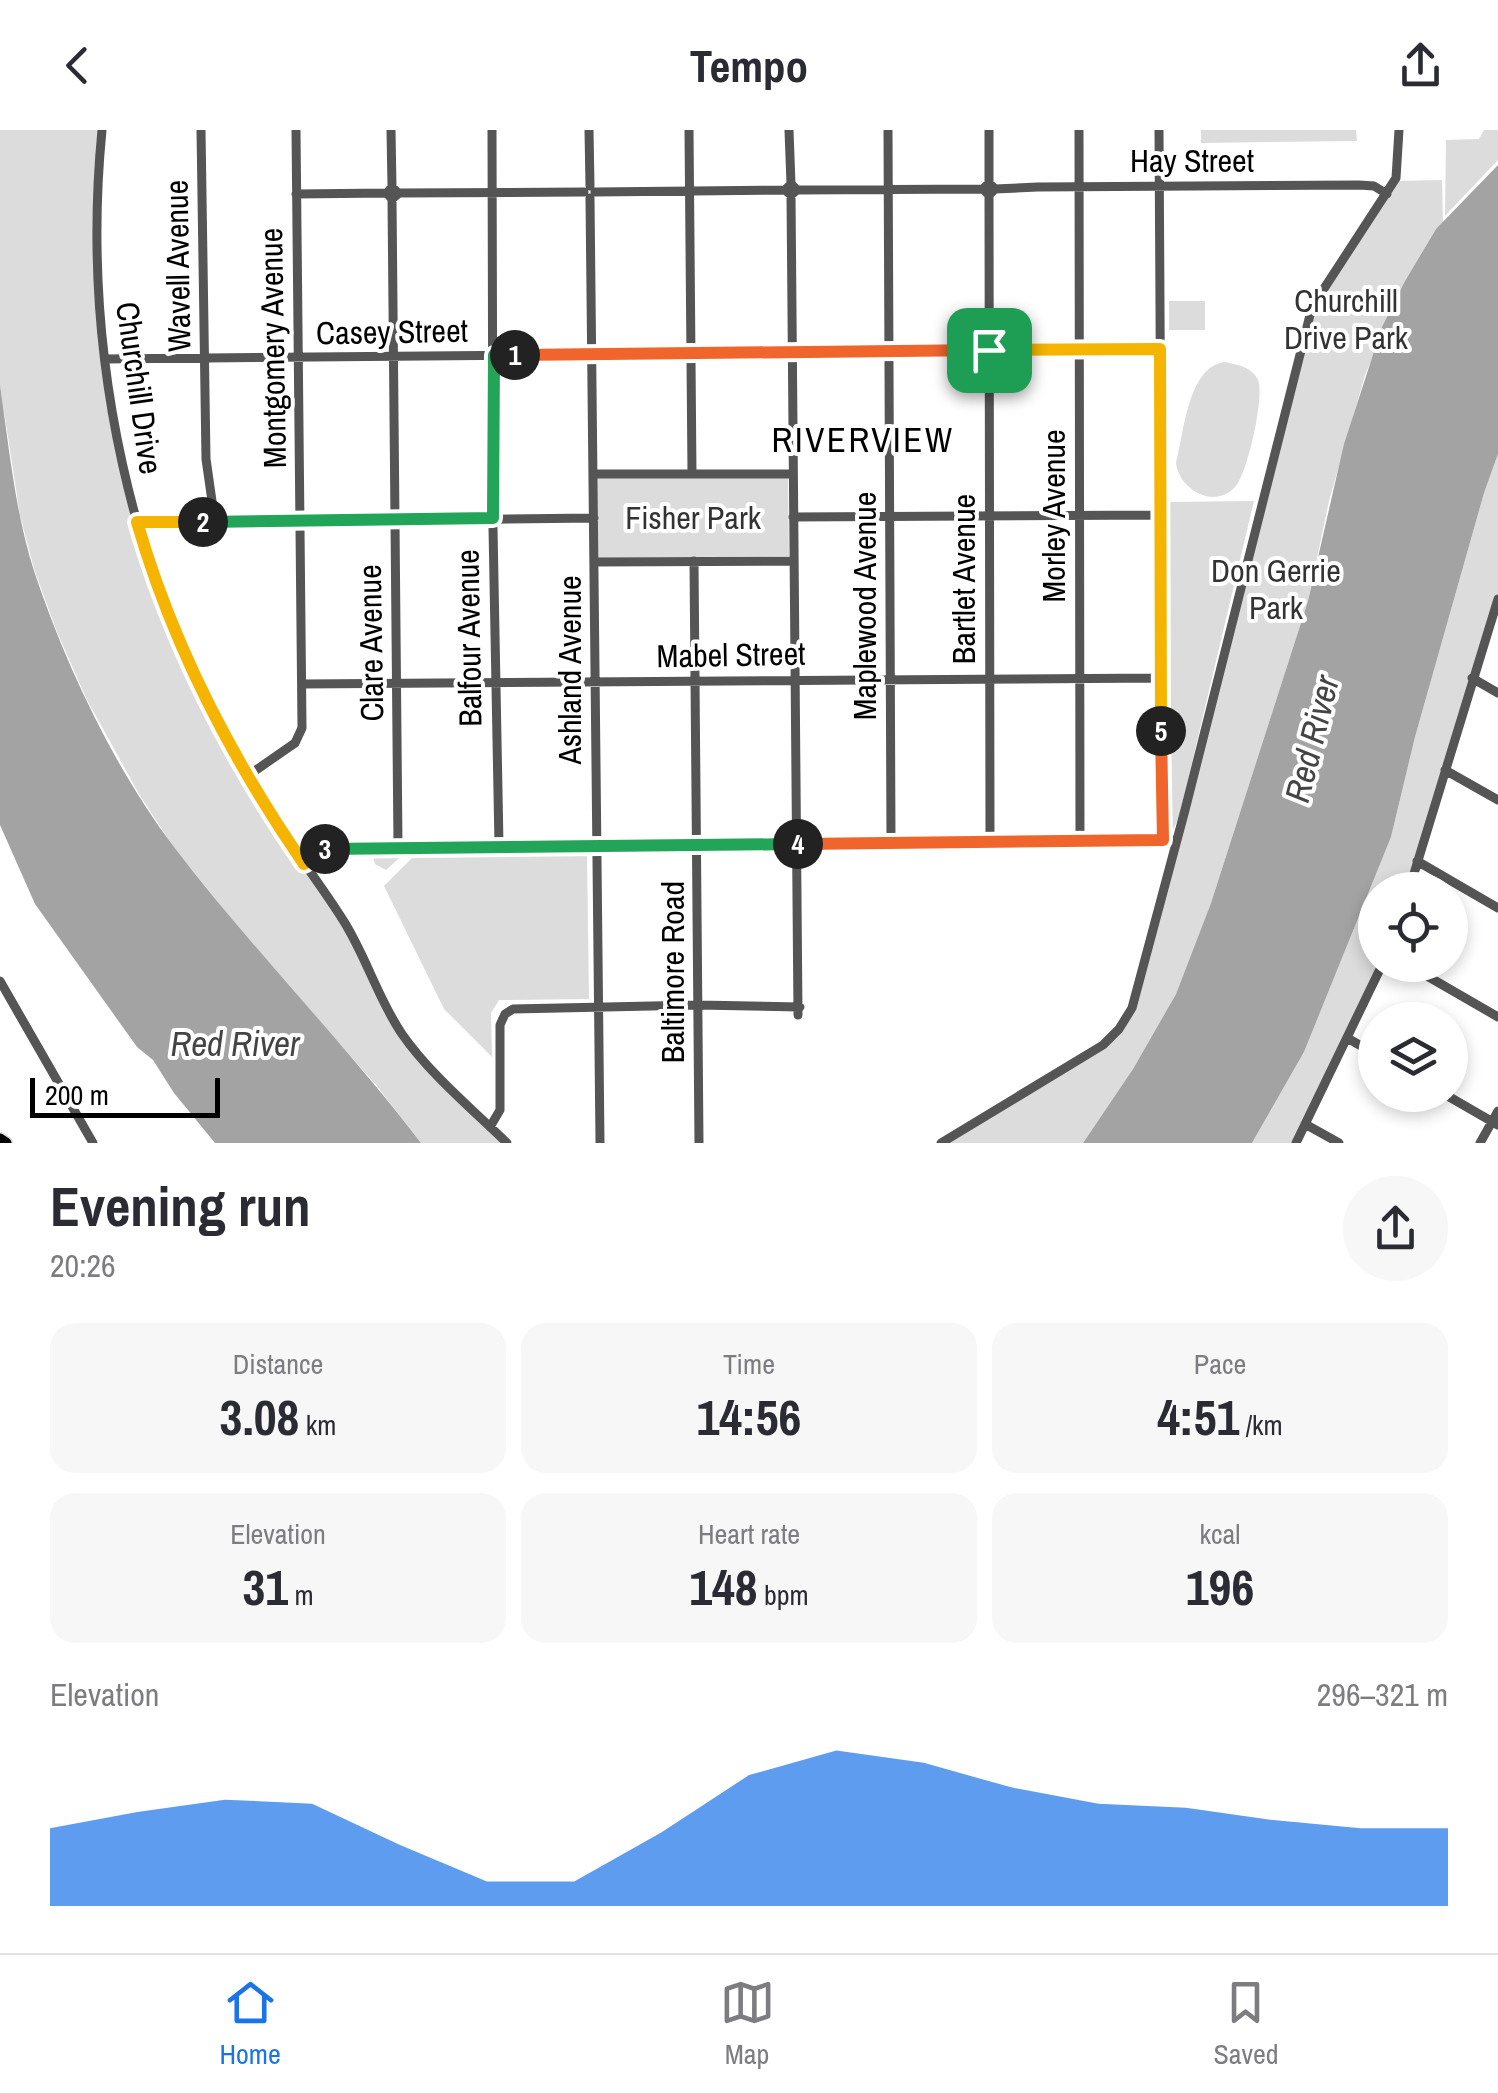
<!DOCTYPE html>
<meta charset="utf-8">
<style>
body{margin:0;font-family:"Archivo Narrow",sans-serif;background:#f7f7f7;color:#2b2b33;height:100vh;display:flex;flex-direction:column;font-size:38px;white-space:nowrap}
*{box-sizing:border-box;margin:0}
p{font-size:32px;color:#7c7c81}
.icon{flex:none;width:55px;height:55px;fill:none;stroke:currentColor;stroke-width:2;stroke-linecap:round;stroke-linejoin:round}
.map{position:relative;height:1013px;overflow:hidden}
.drawer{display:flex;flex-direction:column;background:#fff;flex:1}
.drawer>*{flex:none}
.tools{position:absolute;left:1358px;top:742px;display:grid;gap:20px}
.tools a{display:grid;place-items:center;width:110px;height:110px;border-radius:50%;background:#fff;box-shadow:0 5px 15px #0003;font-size:50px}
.scale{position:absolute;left:30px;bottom:25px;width:190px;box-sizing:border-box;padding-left:10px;border:5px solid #000;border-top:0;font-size:28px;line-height:35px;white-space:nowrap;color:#000;-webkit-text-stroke:8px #fff;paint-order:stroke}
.pin{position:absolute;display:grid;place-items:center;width:85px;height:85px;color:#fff;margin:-42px;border-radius:20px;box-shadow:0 5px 15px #0006}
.km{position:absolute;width:50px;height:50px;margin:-25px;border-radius:50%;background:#222;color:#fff;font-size:28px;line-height:50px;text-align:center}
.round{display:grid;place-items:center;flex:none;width:105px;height:105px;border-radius:52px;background:#f7f7f7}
.summary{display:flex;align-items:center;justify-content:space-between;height:170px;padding:0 50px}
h1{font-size:55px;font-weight:800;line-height:75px}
.metrics{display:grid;grid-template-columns:repeat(3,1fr);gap:15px;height:170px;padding:10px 50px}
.metrics div{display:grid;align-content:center;border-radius:25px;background:#f7f7f7;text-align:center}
.metrics b{font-size:50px;font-weight:800}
.metrics small{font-size:28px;font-weight:400}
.metrics p{font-size:28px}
.chart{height:280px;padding:20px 50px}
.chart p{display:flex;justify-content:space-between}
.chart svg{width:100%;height:180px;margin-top:10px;fill:#1a73e8;opacity:.7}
header{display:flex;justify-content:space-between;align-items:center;height:130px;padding:0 50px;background:#fff;font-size:45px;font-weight:800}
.tabs{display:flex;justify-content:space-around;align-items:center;height:140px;border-top:2px solid #e1e1e2;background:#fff;font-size:28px;color:#7c7c81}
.tabs a{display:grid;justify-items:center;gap:5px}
.tabs .on{color:#1a73e8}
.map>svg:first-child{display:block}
</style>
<header><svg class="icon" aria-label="back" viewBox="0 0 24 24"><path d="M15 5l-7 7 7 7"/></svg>Tempo<svg class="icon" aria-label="share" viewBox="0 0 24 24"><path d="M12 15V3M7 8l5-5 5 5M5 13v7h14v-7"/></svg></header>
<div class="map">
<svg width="1498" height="1013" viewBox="0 0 1498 1013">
<rect width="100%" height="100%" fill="#fff"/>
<!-- green -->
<path fill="#dcdcdc" d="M0 0H102L98 124 114 290 148 428 225 609 342 788 400 901 507 1013H421L376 955 263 828 172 715 139 664 87 570 57 502 34 439 20 385 0 255Z
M1201 0H1356L1357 11 1201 13Z
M1484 0H1498V30L1445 86 1446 10 1479 9Z
M1442 50 1443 94 1436 99 1405 151 1365 245 1329 371 1308 471 1211 773 1176 864 1133 939 1083 1013H941L1103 915 1132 878 1312 177 1395 51Z
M1169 171H1205V200H1169Z
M1225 232C1238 235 1252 237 1258 250 1265 266 1247 345 1235 357 1214 380 1179 359 1176 333 1184 303 1188 236 1225 232Z
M1498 324V469L1408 760H1375V835H1382L1295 1013H1252L1304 922 1391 707 1415 607 1484 363Z
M596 348H788L789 426 598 428Z
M1254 371 1179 687 1174 698H1166L1167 372Z
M379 722 405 721 406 722 386 740 375 734 373 727Z
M587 724 589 869 499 870 491 883 492 927 444 879 384 756 414 726Z"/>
<!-- water -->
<path fill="#a3a3a3" d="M1498 35V324L1484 363 1415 607 1391 707 1304 922 1252 1013H1083L1133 939 1176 864 1211 773 1308 471 1344 314 1382 197 1405 151 1436 99Z
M0 255C9 317 15 381 34 441 65 534 114 638 174 717 252 819 343 911 421 1013H215L174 963 153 930 137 917 35 774 0 695Z"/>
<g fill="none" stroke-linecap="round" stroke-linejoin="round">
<!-- major casing -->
<g stroke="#dbdbdb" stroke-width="14">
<path id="major" d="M0 1009 6 1013"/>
</g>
<!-- minor -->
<path stroke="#555" stroke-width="9" d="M102 0C80 224 131 452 245 646 275 696 312 741 343 790 366 826 378 869 402 904 428 942 473 980 507 1013
M201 0 206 329 215 392
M391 0 392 57
M492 0 493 398 499 715
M589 0 590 56
M689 0 692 344
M789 0 791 54
M888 0 891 712
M989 0V53
M1079 0 1080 713
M1159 0 1163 710
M995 59 989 53 983 59 989 65 995 59 1038 57 1359 55 1374 56 1387 64
M797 60 791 65 785 60 791 54 797 60 983 59
M595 62 785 60
M398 63 392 57 387 63 392 69 399 63 584 62
M296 64 387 63
M791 65 798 885
M989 65 990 713
M590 68 600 1013
M392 69 398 716
M105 229 1160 219
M593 344H792
M793 387 1160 385
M137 393 594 388
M694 431 699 1013
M594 432 794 431
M1472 548 1498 563
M302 554 1161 548
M1445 640 1498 670
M246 647 295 613 302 598 296 0
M1417 731 1498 778
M304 734 327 718 360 717 1176 710
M1409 760 1498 469
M1408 835 1498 887
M0 851 93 1013
M1349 909 1375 924
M1446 965 1498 995
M1305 994 1339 1013
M490 997 500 980V895L505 884 513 879 698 875 800 877
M941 1013 1103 915 1119 899 1132 878 1185 680 1312 177 1396 48 1399 0
M1296 1013 1382 835
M1480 1013 1498 981"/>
<!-- major -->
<use href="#major" stroke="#000" stroke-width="11"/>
</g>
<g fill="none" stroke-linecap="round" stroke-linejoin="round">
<!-- split-1 casing -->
<g stroke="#fff" stroke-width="20">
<path id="split-1" d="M515 225 989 220"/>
</g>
<!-- split-2 casing -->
<g stroke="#fff" stroke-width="20">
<path id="split-2" d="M203 392 493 388 494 225H515"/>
</g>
<!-- split-3 casing -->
<g stroke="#fff" stroke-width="20">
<path id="split-3" d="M203 392H137C173 517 231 628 304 734L325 719"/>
</g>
<!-- split-4 casing -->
<g stroke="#fff" stroke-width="20">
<path id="split-4" d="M325 719 798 714"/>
</g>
<!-- split-5 casing -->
<g stroke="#fff" stroke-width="20">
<path id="split-5" d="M798 714 1163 710 1161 601"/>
</g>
<!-- split-6 casing -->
<g stroke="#fff" stroke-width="20">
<path id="split-6" d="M989 220 1160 219 1161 601"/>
</g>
<!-- split-1 -->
<use href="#split-1" stroke="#f0652b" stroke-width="12"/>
<!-- split-2 -->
<use href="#split-2" stroke="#22a559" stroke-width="12"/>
<!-- split-3 -->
<use href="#split-3" stroke="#f5b400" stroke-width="12"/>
<!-- split-4 -->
<use href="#split-4" stroke="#22a559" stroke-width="12"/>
<!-- split-5 -->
<use href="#split-5" stroke="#f0652b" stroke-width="12"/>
<!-- split-6 -->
<use href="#split-6" stroke="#f5b400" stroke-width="12"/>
</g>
<g text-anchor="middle" stroke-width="8" stroke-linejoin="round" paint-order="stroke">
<!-- street labels -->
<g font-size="32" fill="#000" stroke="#fff">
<text x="1192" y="42">Hay Street</text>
<text transform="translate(178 136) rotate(-91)" y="11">Wavell Avenue</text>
<text transform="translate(392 202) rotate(-1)" y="11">Casey Street</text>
<text transform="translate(273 218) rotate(-91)" y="11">Montgomery Avenue</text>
<text transform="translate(139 258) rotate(82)" y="11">Churchill Drive</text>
<text transform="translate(1054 386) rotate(-90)" y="11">Morley Avenue</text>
<text transform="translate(964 449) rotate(-90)" y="11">Bartlet Avenue</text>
<text transform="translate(865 476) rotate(-90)" y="11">Maplewood Avenue</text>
<text transform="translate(469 508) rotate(-91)" y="11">Balfour Avenue</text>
<text transform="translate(371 513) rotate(-91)" y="11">Clare Avenue</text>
<text transform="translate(731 525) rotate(-1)" y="11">Mabel Street</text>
<text transform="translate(570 540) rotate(-90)" y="11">Ashland Avenue</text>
<text transform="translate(673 842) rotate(-90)" y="11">Baltimore Road</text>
</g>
<!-- park labels -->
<g font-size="32" fill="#333" stroke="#fff">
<text x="1346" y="182">Churchill<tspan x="1346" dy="37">Drive Park</tspan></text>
<text x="693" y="399">Fisher Park</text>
<text x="1276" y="452">Don Gerrie<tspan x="1276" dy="37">Park</tspan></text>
</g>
<!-- neighbourhood labels -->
<g font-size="35" letter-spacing="2.5" fill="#000" stroke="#fff">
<text x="863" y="322">RIVERVIEW</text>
</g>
<!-- water labels -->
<g font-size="35" font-style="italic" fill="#444" stroke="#fff">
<text transform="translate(1312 609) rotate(-76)" y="12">Red River</text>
<text x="235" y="926">Red River</text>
</g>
</g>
</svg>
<div class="tools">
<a><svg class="icon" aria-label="locate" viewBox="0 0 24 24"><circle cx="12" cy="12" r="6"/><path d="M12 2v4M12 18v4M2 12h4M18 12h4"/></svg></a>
<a><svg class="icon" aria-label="layers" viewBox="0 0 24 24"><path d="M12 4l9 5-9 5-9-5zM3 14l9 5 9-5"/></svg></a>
</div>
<div class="scale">200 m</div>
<div class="pin" style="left:989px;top:220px;background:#1e9e55"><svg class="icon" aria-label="arrive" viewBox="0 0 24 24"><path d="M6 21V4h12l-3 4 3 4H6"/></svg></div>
<b class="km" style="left:515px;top:225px">1</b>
<b class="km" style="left:203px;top:392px">2</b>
<b class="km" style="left:325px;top:719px">3</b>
<b class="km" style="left:798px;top:714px">4</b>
<b class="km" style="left:1161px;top:601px">5</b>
</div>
<section class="drawer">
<div class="summary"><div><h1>Evening run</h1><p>20:26</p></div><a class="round"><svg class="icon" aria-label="share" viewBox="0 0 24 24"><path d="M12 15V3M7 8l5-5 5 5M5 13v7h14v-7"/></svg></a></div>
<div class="metrics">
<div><p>Distance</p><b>3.08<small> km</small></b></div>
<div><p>Time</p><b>14:56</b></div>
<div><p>Pace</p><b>4:51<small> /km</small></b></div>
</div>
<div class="metrics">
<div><p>Elevation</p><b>31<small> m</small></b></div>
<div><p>Heart rate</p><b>148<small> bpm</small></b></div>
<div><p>kcal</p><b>196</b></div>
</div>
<div class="chart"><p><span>Elevation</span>296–321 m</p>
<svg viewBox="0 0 160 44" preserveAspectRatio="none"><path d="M0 44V25L10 21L20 18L30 19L40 29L50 38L60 38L70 26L80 12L90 6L100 9L110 15L120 19L130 20L140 23L150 25L160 25V44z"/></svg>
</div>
</section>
<nav class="tabs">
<a class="on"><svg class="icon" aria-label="home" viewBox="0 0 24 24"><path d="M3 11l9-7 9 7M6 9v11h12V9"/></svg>Home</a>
<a><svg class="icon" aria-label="map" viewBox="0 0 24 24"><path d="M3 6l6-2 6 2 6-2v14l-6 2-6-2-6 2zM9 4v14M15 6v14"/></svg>Map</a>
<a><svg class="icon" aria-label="saved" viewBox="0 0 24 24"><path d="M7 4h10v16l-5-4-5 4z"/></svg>Saved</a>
</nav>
